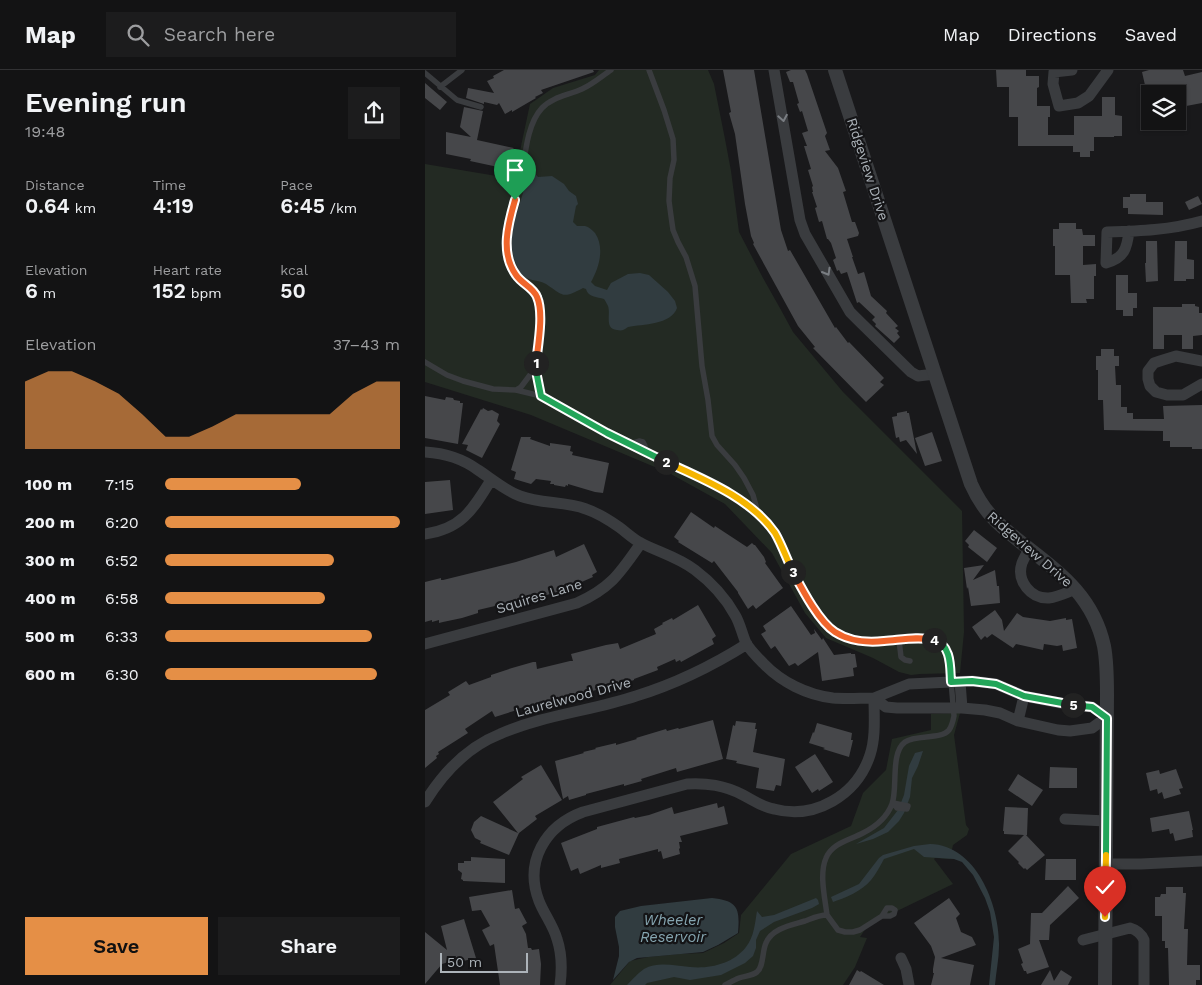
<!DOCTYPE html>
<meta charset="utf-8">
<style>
body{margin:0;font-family:"Work Sans",sans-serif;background:#1c1c1d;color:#f1f3f6;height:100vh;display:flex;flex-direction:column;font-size:19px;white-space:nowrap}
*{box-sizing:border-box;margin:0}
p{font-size:16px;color:#9d9ea0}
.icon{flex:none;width:28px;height:28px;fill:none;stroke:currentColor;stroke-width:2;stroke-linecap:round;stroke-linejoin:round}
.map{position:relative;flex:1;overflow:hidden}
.side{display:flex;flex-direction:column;background:#131314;width:425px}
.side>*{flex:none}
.controls{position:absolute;left:716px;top:15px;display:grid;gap:10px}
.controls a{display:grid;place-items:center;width:45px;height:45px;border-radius:0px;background:#131314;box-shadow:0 1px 4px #0004,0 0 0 1px #323234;font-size:25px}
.scale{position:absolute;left:15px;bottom:12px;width:88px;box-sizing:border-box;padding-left:5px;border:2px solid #acb3b9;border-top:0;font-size:14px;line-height:18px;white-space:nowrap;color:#acb3b9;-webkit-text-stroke:4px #141416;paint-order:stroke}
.pin{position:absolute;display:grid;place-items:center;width:42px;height:42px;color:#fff;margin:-51px -21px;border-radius:50% 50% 50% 0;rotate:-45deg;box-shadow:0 0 5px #0007}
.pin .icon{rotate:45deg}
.km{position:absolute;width:25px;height:25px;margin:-12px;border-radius:50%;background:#222;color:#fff;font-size:14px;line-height:25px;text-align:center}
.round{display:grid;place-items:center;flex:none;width:52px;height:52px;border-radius:0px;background:#1c1c1d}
.headline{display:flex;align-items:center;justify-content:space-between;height:85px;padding:0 25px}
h1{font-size:28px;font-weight:600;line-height:38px}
.figures{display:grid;grid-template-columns:repeat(3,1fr);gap:8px;height:85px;padding:5px 25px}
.figures div{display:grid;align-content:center}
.figures b{font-size:21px;font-weight:600}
.figures small{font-size:14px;font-weight:400}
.figures p{font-size:14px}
.chart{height:140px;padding:10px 25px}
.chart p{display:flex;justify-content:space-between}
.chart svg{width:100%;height:90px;margin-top:5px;fill:#e58f46;opacity:.7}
.primary-button{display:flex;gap:10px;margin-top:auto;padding:10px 25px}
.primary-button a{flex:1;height:58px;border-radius:0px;background:#e58f46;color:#111;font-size:20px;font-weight:600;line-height:58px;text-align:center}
.primary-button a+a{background:#1c1c1d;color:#f1f3f6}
ul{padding:0 25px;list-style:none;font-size:16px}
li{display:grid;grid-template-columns:80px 60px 1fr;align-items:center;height:38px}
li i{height:12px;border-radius:6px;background:#e58f46}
header{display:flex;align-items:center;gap:30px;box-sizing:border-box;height:70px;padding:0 25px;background:#131314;border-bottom:1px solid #323234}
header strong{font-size:24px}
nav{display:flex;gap:28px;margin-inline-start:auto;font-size:18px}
.search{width:350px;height:45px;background:#1c1c1d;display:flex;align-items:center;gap:12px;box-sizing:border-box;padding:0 18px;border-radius:0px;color:#9d9ea0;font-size:19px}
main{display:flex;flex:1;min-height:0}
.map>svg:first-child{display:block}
</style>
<header>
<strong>Map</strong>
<div class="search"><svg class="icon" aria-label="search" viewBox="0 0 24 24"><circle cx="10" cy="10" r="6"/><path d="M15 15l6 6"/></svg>Search here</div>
<nav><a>Map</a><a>Directions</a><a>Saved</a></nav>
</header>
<main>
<section class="side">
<div class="headline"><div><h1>Evening run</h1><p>19:48</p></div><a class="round"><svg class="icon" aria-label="share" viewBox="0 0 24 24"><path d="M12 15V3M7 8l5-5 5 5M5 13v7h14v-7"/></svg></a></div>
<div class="figures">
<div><p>Distance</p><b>0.64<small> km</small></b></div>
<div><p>Time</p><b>4:19</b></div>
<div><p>Pace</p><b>6:45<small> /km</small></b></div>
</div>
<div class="figures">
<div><p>Elevation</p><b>6<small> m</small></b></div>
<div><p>Heart rate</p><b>152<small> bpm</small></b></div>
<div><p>kcal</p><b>50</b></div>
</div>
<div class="chart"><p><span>Elevation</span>37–43 m</p>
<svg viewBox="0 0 160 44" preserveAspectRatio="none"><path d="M0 44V11L10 6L20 6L30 11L40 17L50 27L60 38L70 38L80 33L90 27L100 27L110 27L120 27L130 27L140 17L150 11L160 11V44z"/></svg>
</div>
<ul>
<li><b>100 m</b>7:15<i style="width:58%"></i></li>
<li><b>200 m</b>6:20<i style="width:100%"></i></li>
<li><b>300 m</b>6:52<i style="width:72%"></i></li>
<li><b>400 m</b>6:58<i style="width:68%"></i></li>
<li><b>500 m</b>6:33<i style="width:88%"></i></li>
<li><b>600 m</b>6:30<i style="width:90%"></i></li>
</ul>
<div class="primary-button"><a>Save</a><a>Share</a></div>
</section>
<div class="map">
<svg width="777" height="915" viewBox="0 0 777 915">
<rect width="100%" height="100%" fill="#19191b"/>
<!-- green -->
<path fill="#232a23" d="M174 0H283L289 14 300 69 306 101 314 162 338 208 356 240 368 262 418 322 537 441 539 562 535 603 495 604 486 605 474 602 448 588 401 568 380 543 347 483 300 434 244 403 106 345 0 312V94L89 109 105 34 128 18 170 5Z
M535 643 529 665 541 755 544 759 542 765 528 775 525 789 510 788 509 789 528 814 443 855 435 867 442 868 430 897 418 915H185L205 891 223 887 255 884 278 883 299 873 314 863 316 845 366 784 426 756 438 723 461 700 467 669 506 660V644Z"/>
<!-- water -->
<path fill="#313c40" d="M105 98 113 107 127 106 139 114 144 121 151 126 153 134 151 136 148 152 152 156C155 156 158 156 160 156 164 157 167 160 170 163 180 178 174 198 166 212L170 216 182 220 186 213 203 204 215 203 224 205 243 222 250 231 252 238C246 255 218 254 203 257 199 260 197 261 192 260 179 259 186 244 183 236 182 234 181 232 179 229 172 227 163 227 161 219L158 218C137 229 139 226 121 214 113 209 103 212 96 204 94 202 93 197 91 194 81 171 91 146 98 123 100 115 100 105 105 98Z
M498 681 493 696 487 708 485 727 479 743 474 751 463 762 448 769 431 774 459 758 473 740 479 725 484 696 490 683Z
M505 774C552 775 575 837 574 876 574 889 571 902 570 915H564L569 867 565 842 560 828 548 805 537 792 529 789 499 787 489 779 459 789C455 796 451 804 446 810 437 821 420 828 408 832L406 827 434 814 454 788 458 785 489 776Z
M287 828C313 831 315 838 313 863L293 875 278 882 212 888 204 892 188 910 194 886V877L190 857V847L195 841 216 836Z
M391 828 393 830 394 834 387 838 349 852 335 861 331 870V878L328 886 320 893 296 905 265 910 249 907 222 913 220 915H202C207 910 213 903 219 899 233 891 250 896 265 897 284 899 308 894 321 877 329 867 330 853 332 841L337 847 349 845Z"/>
<!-- building -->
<path fill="#46474a" d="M79 0H168L169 2 116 20 118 23 110 27 111 28 87 42V40L80 44 74 33 72 35 59 32V34L41 28 43 18 69 23 62 11 69 8 68 6Z
M298 0H329L356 160 363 181 365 180 410 258 411 257 423 273 424 272 459 308 455 312 459 315 441 332 388 278 390 277 373 256 328 174 329 173 326 166 320 134 310 64 304 43 306 42Z
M366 0H380L382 4 402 63 400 66 405 80 400 81 413 98 421 121 418 122 427 152H430L434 163 433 166 422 169 428 187H427L433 204 439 202 446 226 462 241 461 243 473 256 470 258 474 261 472 263 475 267 469 273 450 256 451 254 447 250 450 247 434 232 432 233 422 202 416 204 414 200 412 201 408 190 411 188 406 173 403 169H402L397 151 394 152 390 138 392 137 387 122H388L387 117 388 116 383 100 386 99 379 76H382L377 63 383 61 377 41 375 42 372 34 374 33 368 12H365L361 2Z
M571 0H601V6H614V17L612 18V36H625V47H623V65H649V46H677V27H690V45L697 46V66H689V67H669V81H665V87H655V82H648V76H593V47H584V17H572Z
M724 0H758L760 6 777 2V33L756 37 753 24H722L717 2Z
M0 13 22 32 15 40 0 28Z
M39 37 58 41 52 70 89 78 88 79 90 80 88 93 86 92 85 97H82L81 99 73 97 45 91 46 89 21 84V62L46 67 35 57Z
M705 124H721V132H738V145L703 144V138H698V127H705Z
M773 126 777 134 764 140 760 132Z
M634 153H651V159H657L658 165H670V176H658V195L671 194V206H669V229H661L662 233H646L645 205H630V176H628V159H634Z
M721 171H732L733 211 721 212 720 193H721Z
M750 171H762V189L769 190V209H761V211H749Z
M691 205H703V223H712V238H708V246H698V240H691Z
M757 234H770V236L774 237V243H777V265L768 266V279H757V265H739V279H728V237H757Z
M676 279H689V286H694V296H690L691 315H696V337H702V343H708V349H739L738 336 777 335V379H767V377H745V371H738V361L679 360 678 330H673V300H671V286H676Z
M0 326 20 330 21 327 28 328 29 330 35 331V333H38L33 374 0 368Z
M58 338 63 341 67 340 74 344 72 351 75 354 57 388 41 380 43 375 37 374 56 339 57 340Z
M482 341V343H484L492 384 481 370 475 372 474 367 471 368 467 347 472 346V343Z
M507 362 517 391 500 396 490 368Z
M96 367H106L105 369 125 376V373L146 376 145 381 148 382 147 385 184 393 178 423 170 422 143 414V416L141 415 140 417 129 415V414H125L126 411 111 409 106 414 89 409 91 402 86 400Z
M25 410 28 440 0 444V412Z
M266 442 289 458 290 456 322 477 327 473 329 475H330L339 487 341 492 340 493 358 518 331 539 328 535 323 539 313 523V522L289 491 287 493 253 472 254 471 249 467Z
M549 460 572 478 562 492 543 477 544 475 540 471Z
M159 474 172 502 167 505 168 507 143 518V519L71 539 70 536 53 540V543L37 548 18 552 14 553V550L7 552V550L0 552V512L16 508V510H18L91 492 129 480 131 487Z
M559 495 548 510 570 500 572 516H574L575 533 546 536 543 517 542 519 539 498Z
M273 535 291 566 287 569 289 574 256 592 255 590 251 592 250 589 232 597 233 600 209 609V610L192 616 191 612 170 617 171 620 167 621V622L133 631 132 628 92 639V640L70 647 67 641 40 659 43 663 13 682 14 684 11 686 12 688 0 698V640L25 625 23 622 41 611 44 615 66 607V605L87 598 108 592H111L112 599 145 591H148L146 584 181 575 193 573 195 579 231 564 229 559 238 554 237 553 247 548 248 550Z
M366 536 386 565 390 563 389 559 397 570 398 568 409 585 426 583V584H430L432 597 428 598 429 606 397 611 393 582 373 596 370 593 364 596 350 576 346 579 336 564 341 561 338 556Z
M570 540 577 550 579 561 592 543 598 547 625 551 641 548V550L647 549 652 578 638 581 637 575 632 576 619 574 618 580 591 574 588 578 567 564 562 568 560 566 556 570 547 557Z
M288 650 298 689 252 702 251 698 216 709 217 711 199 716V714L161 724V725L144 730 143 726 138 729 130 691 159 683 158 682 171 679 170 678 191 673V675L212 669 211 668 241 659 242 661 253 658 254 659Z
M311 651 331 653 330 659H332L328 682 360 689 356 716 351 715 349 721 331 718 334 698 311 693 312 691 301 689 308 655 310 656Z
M392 653 427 663 426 670H428L424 687 398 679 400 678 384 673 388 662 389 663Z
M390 684 408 712 394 721 393 719 387 723 370 697Z
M116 695 137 730 110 746 112 749 94 763 84 785 55 773 56 771 50 768 46 760 49 752 56 746 93 763 68 732 98 709 96 707Z
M625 697 652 698V718H624Z
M751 699 758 718 754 719 756 724 739 729 737 722 733 724 732 719 725 721 721 703 734 700 735 704Z
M593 704 618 720 607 736 583 720Z
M292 733 293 738 299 736 303 754 255 766 257 772H254L255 778 254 779 255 784 238 789 236 781 233 782V779L194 789 195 793 176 798V795L155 804 153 798 146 801 136 773 172 759V757L209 747 210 748 224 745 247 737 249 744Z
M580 737 603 738 602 765H601L620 785 602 800 600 798 599 799 593 793 594 792 583 781 599 765 579 764V761H578Z
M764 741 768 760H767L768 767 750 771 748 763 745 764 744 759 727 762 725 748Z
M46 787 80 789V813L38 811V810L36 809 37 803 33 800V793H39V791H46Z
M621 789H651V810H620Z
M643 816 654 828 625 855 624 870H614L624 897 602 904 601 901H599L596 894 598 893 593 879 605 874 606 843H617Z
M741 817H758V823H761L759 859H763L762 895H775V910H771V915H744L743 878H740V871H737V846H730V827H735L736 824H741Z
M87 820 90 839 94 838 102 853 97 856 101 864 103 878H106L107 880 114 879 116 894 115 915H75L69 874 65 876 57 860 65 856 56 840 47 841 44 827Z
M524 828 535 844 531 848 536 862 547 867 551 875 516 888 549 895 545 915H506L509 903H508V899L510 887 506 876 489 853Z
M39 849 51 888 34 892 33 889 17 894 0 914V862L22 880 16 856Z
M432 900 435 902 436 901 459 915H424Z
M625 900 629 911 636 900 647 907 643 915H616Z"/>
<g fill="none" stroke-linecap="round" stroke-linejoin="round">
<!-- service -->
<path stroke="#3a3c3f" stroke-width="5.5" d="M224 0 239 40 248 69 249 90 245 108 244 131 246 146 248 160 253 172 261 187 270 216 277 296 283 330 287 366 292 375 310 395 319 408 328 425 333 443
M0 3 32 30 56 37
M15 17 37 0
M0 292 22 305 38 311 68 319 91 320 116 326 182 363 241 392 289 414 321 434 336 447 343 455 351 464 369 504 383 528 398 551 408 561 430 570 447 572 502 568 514 571 518 575 521 580 524 588 529 646C528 651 527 656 524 660 516 670 491 664 480 672 465 683 473 718 467 734 462 747 450 757 438 763 425 770 407 773 401 788 394 804 400 828 402 845
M91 320 96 317 111 297
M116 326C113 316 111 306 111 296 111 276 118 255 114 235 111 220 104 219 94 209 89 203 86 196 84 189 76 162 90 136 96 111 100 89 101 55 117 38 127 27 144 25 157 19 168 14 177 6 186 0
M205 374 214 371 218 372 220 376 219 381
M474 570 476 587 480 590 485 591
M468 733 483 736 482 739 472 738Z
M300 915C304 913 309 910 314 908 319 906 327 906 332 902 339 896 337 881 341 873 347 858 367 855 380 851 388 848 394 845 402 845L413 860 420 862H428L435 860 457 846 462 838H467L470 840 469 844 465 846H457"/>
<!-- minor -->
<path stroke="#3a3c3f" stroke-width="11" d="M349 0 375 150 380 164 425 242 432 249 486 302 493 306 510 304
M647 0 629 2 628 14 634 36 653 33 664 26 683 0
M704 161C702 179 699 188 681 193L682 162C715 161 745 160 777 151
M777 291 751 286 738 290 729 293 723 301V309L725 316 731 322 742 325H758L777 314
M0 382C18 383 38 389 53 400 67 409 79 420 95 426 116 434 140 431 161 439 173 443 184 450 194 457 201 462 208 469 216 473 233 482 253 487 270 500 286 512 300 527 310 545 315 553 317 564 321 573 325 580 332 587 338 593 356 612 382 625 408 628 421 629 436 628 449 628 449 646 451 667 445 685 432 725 390 750 349 739 337 737 328 730 318 725 299 715 282 713 262 714L158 742C120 756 99 792 114 831 119 844 128 855 132 869 137 884 137 900 135 915
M0 464C37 459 48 439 66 410
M604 479C602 483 599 488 597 493 591 511 606 529 624 528 633 527 643 522 651 519
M0 574 152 533C186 518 195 503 216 473
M547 611 571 614 599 626 641 634 667 637 682 647 667 658 645 661 633 660 593 651 575 643 560 640 537 638H472L461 637 449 628 484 614Z
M535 612 537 638
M593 651 599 626
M0 732C18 703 42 677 75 664 118 645 166 641 211 626 250 614 287 596 322 574
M640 749 681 751
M681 794H716L777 791
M658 870 705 858C712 860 716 863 719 870V915
M476 888 481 899 484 915"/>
<!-- tertiary -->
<path stroke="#3a3c3f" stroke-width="14" d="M410 0 546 414C559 443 574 455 598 474 635 503 668 526 679 576 682 592 682 609 682 625L680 915"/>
</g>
<!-- one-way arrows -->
<defs><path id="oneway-chevron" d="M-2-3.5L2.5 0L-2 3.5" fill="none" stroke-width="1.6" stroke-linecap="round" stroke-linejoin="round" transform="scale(1.25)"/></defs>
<g stroke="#797d82">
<use href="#oneway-chevron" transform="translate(358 48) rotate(80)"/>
<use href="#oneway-chevron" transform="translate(402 202) rotate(60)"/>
</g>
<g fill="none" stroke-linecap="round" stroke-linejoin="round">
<!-- split-1 casing -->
<g stroke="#fff" stroke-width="10">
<path id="split-1" d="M90 130C83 154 75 183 91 205 97 214 108 217 112 227 119 243 113 275 111 293"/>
</g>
<!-- split-2 casing -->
<g stroke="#fff" stroke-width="10">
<path id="split-2" d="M111 293 112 306 116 326 182 363 241 392"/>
</g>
<!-- split-3 casing -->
<g stroke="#fff" stroke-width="10">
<path id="split-3" d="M241 392C278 409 326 428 350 463 357 475 362 490 368 502"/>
</g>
<!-- split-4 casing -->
<g stroke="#fff" stroke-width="10">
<path id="split-4" d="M368 502C377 519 394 552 410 562 424 571 443 573 459 571 475 570 493 566 509 570"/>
</g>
<!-- split-5 casing -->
<g stroke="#fff" stroke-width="10">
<path id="split-5" d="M509 570C527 575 525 598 526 612L547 611 571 614 599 626 648 635"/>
</g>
<!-- split-6 casing -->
<g stroke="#fff" stroke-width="10">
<path id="split-6" d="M648 635 667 637 682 648 681 785"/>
</g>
<!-- split-7 casing -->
<g stroke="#fff" stroke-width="10">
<path id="split-7" d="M680 847 681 785"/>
</g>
<!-- split-1 -->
<use href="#split-1" stroke="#f0652b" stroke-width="6"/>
<!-- split-2 -->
<use href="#split-2" stroke="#22a559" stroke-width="6"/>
<!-- split-3 -->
<use href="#split-3" stroke="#f5b400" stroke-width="6"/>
<!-- split-4 -->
<use href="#split-4" stroke="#f0652b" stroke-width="6"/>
<!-- split-5 -->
<use href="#split-5" stroke="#22a559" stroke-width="6"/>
<!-- split-6 -->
<use href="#split-6" stroke="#22a559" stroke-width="6"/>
<!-- split-7 -->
<use href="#split-7" stroke="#f5b400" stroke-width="6"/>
</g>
<g text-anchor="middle" stroke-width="4.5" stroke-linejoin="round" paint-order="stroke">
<!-- street labels -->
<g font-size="14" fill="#acb3b9" stroke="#141416">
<text transform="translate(443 99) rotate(72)" y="5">Ridgeview Drive</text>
<text transform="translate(605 479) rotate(41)" y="5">Ridgeview Drive</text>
<text transform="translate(114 526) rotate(-17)" y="5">Squires Lane</text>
<text transform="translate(148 627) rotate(-15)" y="5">Laurelwood Drive</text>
</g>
<!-- water labels -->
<g font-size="15" font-style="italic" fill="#86a6b1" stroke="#141416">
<text x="248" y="855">Wheeler<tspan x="248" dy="17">Reservoir</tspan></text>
</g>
</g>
</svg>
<div class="controls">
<a><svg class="icon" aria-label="layers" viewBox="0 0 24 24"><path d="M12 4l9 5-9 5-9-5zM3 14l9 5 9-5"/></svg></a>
</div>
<div class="scale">50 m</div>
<div class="pin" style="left:90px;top:130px;background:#1e9e55"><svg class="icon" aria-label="arrive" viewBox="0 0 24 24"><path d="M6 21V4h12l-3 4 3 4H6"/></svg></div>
<div class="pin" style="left:680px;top:847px;background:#d93025"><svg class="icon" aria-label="check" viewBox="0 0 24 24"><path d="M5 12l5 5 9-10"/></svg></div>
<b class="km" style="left:111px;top:293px">1</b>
<b class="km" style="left:241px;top:392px">2</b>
<b class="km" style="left:368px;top:502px">3</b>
<b class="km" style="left:509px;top:570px">4</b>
<b class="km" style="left:648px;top:635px">5</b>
</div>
</main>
